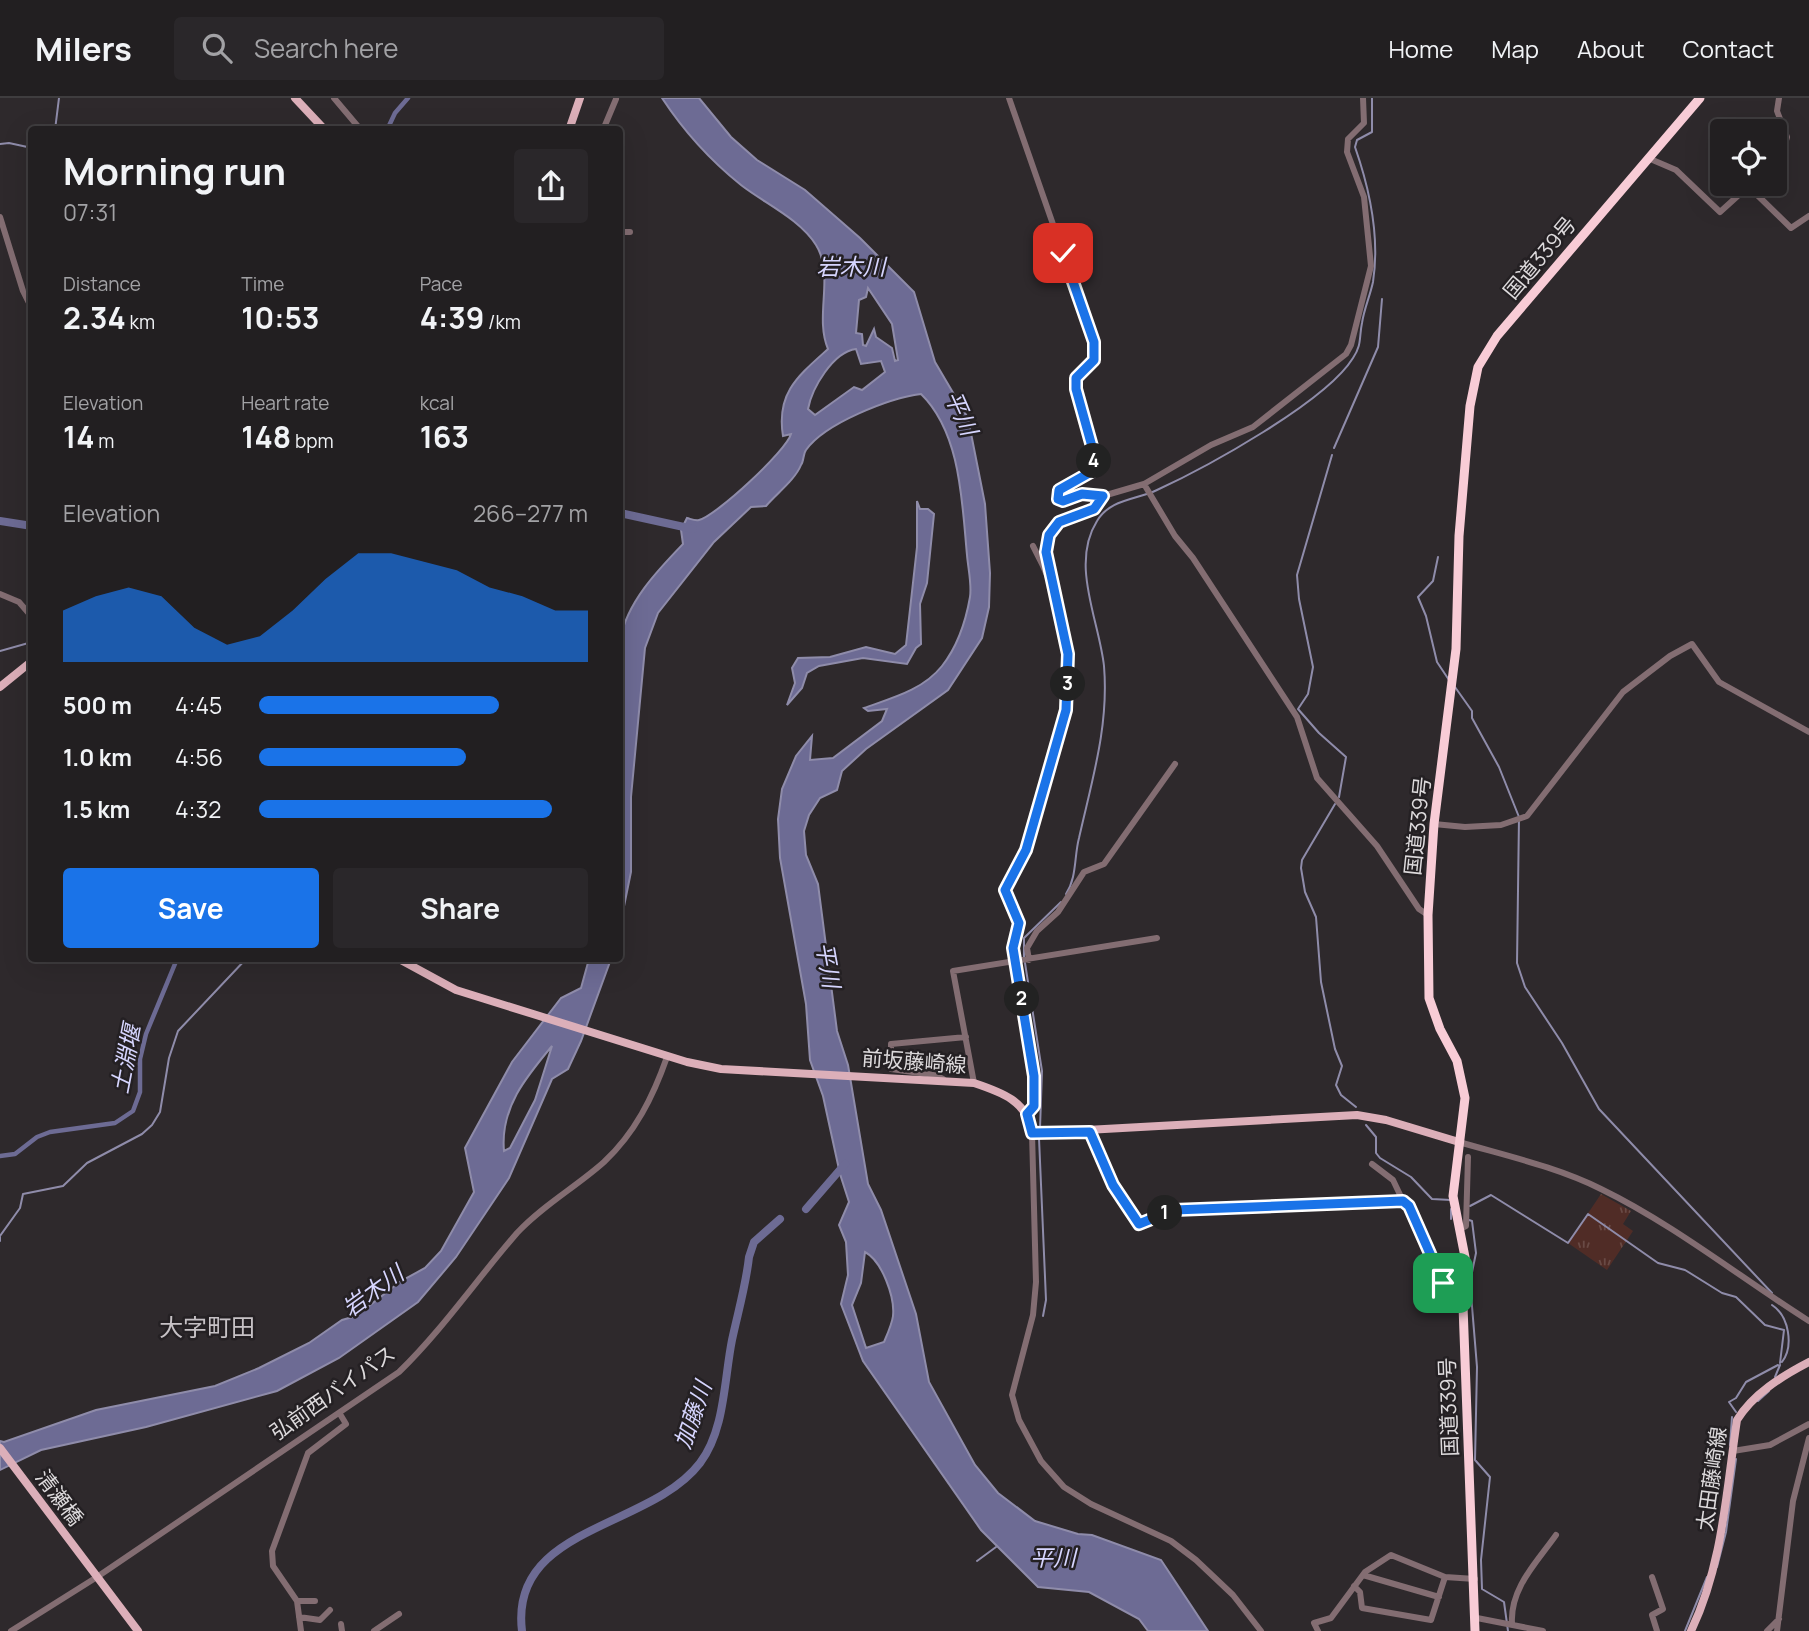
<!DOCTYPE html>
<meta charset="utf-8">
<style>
body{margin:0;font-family:Manrope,"Noto Sans JP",sans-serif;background:#2a272a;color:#f1f3f6;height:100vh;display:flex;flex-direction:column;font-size:26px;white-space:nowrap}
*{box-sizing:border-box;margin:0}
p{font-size:23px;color:#a2a2a5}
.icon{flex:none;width:38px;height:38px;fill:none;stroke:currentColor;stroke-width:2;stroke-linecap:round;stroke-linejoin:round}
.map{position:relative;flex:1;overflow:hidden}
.side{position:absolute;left:28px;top:28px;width:595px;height:836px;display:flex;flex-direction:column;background:#221f21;border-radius:7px;box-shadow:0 7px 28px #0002,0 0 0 2px #3f3d3f}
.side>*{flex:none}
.controls{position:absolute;left:1710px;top:21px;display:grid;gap:14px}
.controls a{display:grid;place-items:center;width:77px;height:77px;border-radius:7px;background:#221f21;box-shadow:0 7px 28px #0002,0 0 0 2px #3f3d3f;font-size:35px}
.pin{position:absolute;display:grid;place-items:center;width:60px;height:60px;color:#fff;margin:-30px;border-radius:14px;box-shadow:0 4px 10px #0006}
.km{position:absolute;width:35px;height:35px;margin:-18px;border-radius:50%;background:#222;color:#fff;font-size:19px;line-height:35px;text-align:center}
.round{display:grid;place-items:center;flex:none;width:74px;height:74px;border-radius:7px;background:#2a272a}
.headline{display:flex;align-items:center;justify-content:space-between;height:119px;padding:0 35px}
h1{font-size:38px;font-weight:700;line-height:52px}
.stats{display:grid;grid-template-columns:repeat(3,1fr);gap:10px;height:119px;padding:7px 35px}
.stats div{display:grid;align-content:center}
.stats b{font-size:30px;font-weight:700}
.stats small{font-size:19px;font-weight:400}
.stats p{font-size:19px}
.chart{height:196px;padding:14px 35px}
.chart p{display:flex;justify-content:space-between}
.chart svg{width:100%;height:126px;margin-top:7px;fill:#1a73e8;opacity:.7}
.action{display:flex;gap:14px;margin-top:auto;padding:14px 35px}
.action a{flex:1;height:80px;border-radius:7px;background:#1a73e8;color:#fff;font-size:28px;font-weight:700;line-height:80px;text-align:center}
.action a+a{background:#2a272a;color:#f1f3f6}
ul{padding:0 35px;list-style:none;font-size:23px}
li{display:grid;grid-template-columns:112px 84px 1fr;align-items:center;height:52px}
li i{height:18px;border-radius:9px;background:#1a73e8}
header{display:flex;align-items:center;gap:42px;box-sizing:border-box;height:98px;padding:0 35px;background:#221f21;border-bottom:2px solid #3f3d3f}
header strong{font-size:33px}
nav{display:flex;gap:38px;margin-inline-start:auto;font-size:24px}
.search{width:490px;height:63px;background:#2a272a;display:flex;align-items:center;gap:18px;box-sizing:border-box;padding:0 24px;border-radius:7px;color:#a2a2a5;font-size:26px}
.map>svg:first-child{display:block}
</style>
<header>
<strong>Milers</strong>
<div class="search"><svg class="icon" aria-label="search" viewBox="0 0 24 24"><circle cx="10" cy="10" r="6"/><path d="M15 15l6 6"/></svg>Search here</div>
<nav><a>Home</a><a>Map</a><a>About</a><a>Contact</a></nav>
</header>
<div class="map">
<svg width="1809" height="1533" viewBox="0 0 1809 1533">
<defs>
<pattern id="park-tufts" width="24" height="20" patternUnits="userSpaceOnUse" patternTransform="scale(1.75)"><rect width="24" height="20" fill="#502c26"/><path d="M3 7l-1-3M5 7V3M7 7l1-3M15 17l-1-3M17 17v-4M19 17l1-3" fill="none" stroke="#694a45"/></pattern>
</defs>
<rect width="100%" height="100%" fill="#2e292c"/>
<!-- park -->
<path fill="url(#park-tufts)" d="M1601 1096 1631 1113 1623 1126 1633 1133 1607 1172 1568 1145Z"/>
<!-- water -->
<path fill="#6d6b94" stroke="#8f8caa" stroke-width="2" fill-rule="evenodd" d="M662 0H699L731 39 757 62 805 92 860 140 914 194 935 264 968 320 985 406 990 475 989 509 982 540 948 592 866 651 842 673 837 692 820 700 809 717 804 733 806 757 818 786 837 933 848 967 868 1086 881 1112 916 1216 929 1284 975 1367 998 1395 1035 1423 1078 1436 1092 1437 1161 1462 1208 1533H1148L1139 1521 1089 1494 1038 1489 981 1432 863 1263 841 1206 848 1177 846 1144 839 1127 849 1104 840 1076 823 998 810 962 806 906 780 760 778 721 782 691 796 658 812 638 810 662 833 660 882 623 887 611 868 613 864 610C892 600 923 592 942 568 957 549 966 522 970 499 972 486 968 470 967 457 962 405 961 335 921 296 890 300 825 325 806 352 803 356 804 363 801 367 795 382 776 396 766 408L751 409 714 444 658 515 645 550 631 699V774L620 828V542C627 504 657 473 683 446L681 432 687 420C691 421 695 423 699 422 716 418 787 352 791 336L783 338C776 295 798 278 828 251 814 218 835 177 816 147 800 121 764 105 741 87 711 63 683 32 662 0ZM868 190 892 226 898 262 895 263 892 250 876 239 874 231 866 248 863 247 862 236 856 235 859 202 866 199ZM856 251 861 266 881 263 885 274 862 292 854 289 815 317 808 311C812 290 833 254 856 251ZM865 1154C882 1163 895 1199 893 1218 892 1226 887 1237 884 1244L866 1250 852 1207 861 1185Z
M917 403 920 411H928L934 416 927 485 920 506 921 546 916 550 907 566 863 560 819 568 807 575 802 590 787 607 795 585 792 570 798 560 830 559 866 549 895 556 906 547 917 449Z
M589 861H611L581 943 568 971 552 981 509 1080 456 1159 418 1204 339 1260 277 1293 146 1329 41 1352 0 1372V1343L4 1344 96 1312 215 1288 259 1270 309 1245 342 1222 356 1218 401 1183 425 1170 441 1153 474 1094 465 1050 512 964 561 900 581 890ZM552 948 535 1002 510 1050 504 1053C500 1010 526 979 552 948Z"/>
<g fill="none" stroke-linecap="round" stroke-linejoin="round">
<!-- stream -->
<path stroke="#8f8caa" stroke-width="2" d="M55 32 59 0
M0 46 9 45 32 50
M1334 350 1378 249 1382 201
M1332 357 1297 477 1299 501 1313 569 1308 596 1298 611 1319 635 1346 659 1339 699
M1438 459 1433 483 1418 499 1426 518 1437 564 1449 582
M0 553 32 544
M1455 589 1472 613V620L1499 669 1519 719 1517 865 1525 889 1562 945 1599 1011 1772 1195
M1335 706 1302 762 1301 770 1305 794 1316 819 1321 884 1335 951 1342 968 1336 987 1341 997 1356 1009
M1066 796C1077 779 1074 759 1079 740 1092 682 1109 628 1104 568 1099 522 1070 466 1097 423 1110 401 1136 402 1157 392 1205 370 1326 304 1353 260 1362 247 1359 239 1362 225 1364 211 1370 198 1373 184 1380 139 1370 92 1355 49L1357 42 1372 34V0
M1024 859V840L1061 804
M1025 865 1042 973 1040 1030
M1366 1027 1376 1039V1055L1380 1060 1411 1079 1432 1101 1451 1102
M1039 1040 1046 1202 1043 1218
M1470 1108 1491 1097 1568 1145 1588 1116 1658 1165 1685 1172 1722 1195 1736 1199 1765 1227 1784 1232 1780 1265
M1451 1111V1121
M1469 1122 1472 1123 1476 1155 1470 1184 1477 1269 1475 1362 1490 1379 1481 1462 1482 1491 1504 1504 1508 1533
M0 1138 20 1110 23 1096 63 1088 87 1065 142 1036 152 1027 160 1014 169 960 178 933 246 861
M0 1139V1143
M1772 1207C1789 1218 1794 1248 1782 1264
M1775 1279 1780 1267
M1758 1303 1769 1293
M1736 1314 1729 1304 1736 1300 1746 1284 1778 1267
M1730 1347 1732 1319
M977 1463 996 1449
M1717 1469 1726 1434 1736 1361
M1685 1533 1707 1479"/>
<!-- canal -->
<path stroke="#6d6b94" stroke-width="4.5" d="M387 32 395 15 408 0
M0 1058 15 1056 37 1039 50 1034 115 1025 133 1013 140 994V961L146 936 177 861"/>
<!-- river -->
<path stroke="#6d6b94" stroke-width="8" d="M620 415 693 431
M0 423 32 428
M806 1111 845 1066
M522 1533C509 1428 650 1431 700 1365 725 1332 724 1282 732 1242 738 1214 746 1187 749 1159L754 1144 780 1121"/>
<!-- minor -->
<path stroke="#836d72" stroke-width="6" d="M334 0 361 32
M1009 0 1094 244V262L1076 280C1076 311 1086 342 1098 371L1059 392 1058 401 1063 403 1082 396 1103 398
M603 32 616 1
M1648 60 1676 72 1720 114 1751 86
M1774 62 1783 52 1787 39 1777 13 1779 0
M1748 88 1791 130 1809 118
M0 119 23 193 32 211
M620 134H630
M1144 386 1175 438 1193 460 1297 619 1317 680 1377 748 1419 811 1428 817
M1051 483 1046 454 1049 437 1059 424 1094 411 1103 398 1144 386 1211 347 1253 329 1346 256 1351 247 1371 168 1364 99 1347 54 1348 41 1364 25 1363 0
M0 496 19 504 32 519
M1434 726 1465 729 1501 727 1527 718 1623 594 1670 558 1692 546 1719 584 1809 634
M1029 862 1027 850 1037 833 1058 814 1084 774 1104 766 1175 666
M943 981 935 977 891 971V946L966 939
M974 985 953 873 1157 840
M1027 1016C1051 999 1013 880 1013 851 1013 842 1019 833 1019 825 1018 812 1005 803 1005 791 1006 778 1027 749 1032 733 1066 626 1090 553 1033 448
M1090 1034 1113 1087 1139 1126 1174 1112 1403 1103 1409 1108 1453 1204 1463 1208
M1032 1035 1036 1184 1033 1217 1012 1297 1019 1322 1041 1363 1064 1389 1091 1406 1171 1443 1196 1462 1233 1497 1261 1533
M1459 1044C1507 1058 1557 1069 1601 1091 1673 1126 1741 1180 1809 1223
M1372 1066 1393 1082 1403 1103
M1460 1131 1466 1128 1468 1059
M1733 1353 1770 1347 1809 1326
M1363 1477 1439 1499
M1652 1479 1663 1511 1652 1517 1657 1533
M1354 1488 1360 1494 1362 1510 1431 1522 1445 1479
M297 1503H315
M299 1519 320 1522 330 1512
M1477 1520 1543 1533
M1512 1525C1510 1490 1537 1464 1556 1437
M341 1526 342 1533
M11 1533 97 1479 399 1274C443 1231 477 1181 517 1135 543 1107 576 1089 604 1064 635 1035 653 999 667 959
M301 1533 297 1503 273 1468 272 1453 308 1355 346 1326 340 1316
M374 1533 399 1516
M1318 1533 1314 1525 1331 1520 1365 1474 1391 1457 1445 1479 1475 1481
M1767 1533 1779 1521
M1777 1533 1793 1403 1809 1340"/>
<!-- major -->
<path stroke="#dcafb9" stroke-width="8" d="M295 0 325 32
M569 32 580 0
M0 589 32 563
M399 861 456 892 687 964 721 971 974 985C1001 994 1028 1003 1032 1035L1357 1017 1386 1022 1459 1044
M0 1350 138 1533
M1691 1533C1723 1466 1726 1394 1737 1322 1753 1296 1782 1278 1809 1264"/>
<!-- highway -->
<path stroke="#f8ccd6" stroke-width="9" d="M1475 1533 1463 1208 1465 1159 1453 1098 1465 1000 1457 963 1440 931 1429 900 1428 817 1434 726 1456 551 1459 438 1470 308 1478 269 1497 238 1700 0"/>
</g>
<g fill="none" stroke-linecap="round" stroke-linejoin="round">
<!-- route casing -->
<g stroke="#fff" stroke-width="14">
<path id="route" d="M1063 155 1094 244V262L1076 280V291L1098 370 1059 392 1058 401 1063 403 1082 396 1103 398 1094 411 1059 424 1049 437 1046 454 1068 556 1066 612 1026 752 1005 792 1019 825 1013 850 1034 978V1008L1027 1016 1032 1035 1090 1034 1113 1087 1139 1126 1174 1112 1403 1103 1409 1108 1443 1185"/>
</g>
<!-- route -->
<use href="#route" stroke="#1a73e8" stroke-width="9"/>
</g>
<g text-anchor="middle" stroke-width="5" stroke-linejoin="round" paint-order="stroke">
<!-- street labels -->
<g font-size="21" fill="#dddadc" stroke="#242023">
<text transform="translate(1540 160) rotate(-50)" y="7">国道339号</text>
<text transform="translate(1418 728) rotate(-84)" y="7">国道339号</text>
<text transform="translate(914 964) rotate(4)" y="7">前坂藤崎線</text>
<text transform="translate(333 1295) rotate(-35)" y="7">弘前西バイパス</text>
<text transform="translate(1449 1309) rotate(-92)" y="7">国道339号</text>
<text transform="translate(1712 1381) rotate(-82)" y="7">太田藤崎線</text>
<text transform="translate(59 1400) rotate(53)" y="7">清瀬橋</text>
</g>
<!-- water labels -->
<g font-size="23" font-style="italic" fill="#d6d5fe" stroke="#242023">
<text x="851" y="177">岩木川</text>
<text transform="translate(961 315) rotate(66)" y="8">平川</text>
<text transform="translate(828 867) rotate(80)" y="8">平川</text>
<text transform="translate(126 961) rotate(-79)" y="8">土淵堰</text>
<text transform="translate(373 1193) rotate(-36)" y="8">岩木川</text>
<text transform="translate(693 1317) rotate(-71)" y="8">加藤川</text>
<text x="1053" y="1468">平川</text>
</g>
<!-- quarter labels -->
<g font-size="24" fill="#c6c1c5" stroke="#242023">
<text x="207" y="1238">大字町田</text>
</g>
</g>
</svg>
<div class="controls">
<a><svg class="icon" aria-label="locate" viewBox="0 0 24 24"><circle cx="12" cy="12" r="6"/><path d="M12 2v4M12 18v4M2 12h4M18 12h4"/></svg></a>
</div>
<div class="pin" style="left:1443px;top:1185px;background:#1e9e55"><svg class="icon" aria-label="arrive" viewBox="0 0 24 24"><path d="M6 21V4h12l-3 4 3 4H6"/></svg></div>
<div class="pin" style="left:1063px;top:155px;background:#d93025"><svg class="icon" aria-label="check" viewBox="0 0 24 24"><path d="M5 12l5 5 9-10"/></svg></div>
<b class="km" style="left:1165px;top:1115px">1</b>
<b class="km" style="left:1022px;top:901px">2</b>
<b class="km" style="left:1068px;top:586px">3</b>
<b class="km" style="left:1094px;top:363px">4</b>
<section class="side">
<div class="headline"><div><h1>Morning run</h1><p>07:31</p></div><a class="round"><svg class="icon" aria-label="share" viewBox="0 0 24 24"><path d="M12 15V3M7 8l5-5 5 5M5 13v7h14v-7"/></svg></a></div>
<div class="stats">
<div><p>Distance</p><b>2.34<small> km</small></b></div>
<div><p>Time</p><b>10:53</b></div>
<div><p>Pace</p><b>4:39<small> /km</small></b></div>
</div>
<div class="stats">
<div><p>Elevation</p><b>14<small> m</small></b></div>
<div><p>Heart rate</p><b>148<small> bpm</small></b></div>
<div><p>kcal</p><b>163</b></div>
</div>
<div class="chart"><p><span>Elevation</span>266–277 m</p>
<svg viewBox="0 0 160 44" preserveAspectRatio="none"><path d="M0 44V26L10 21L20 18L30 21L40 32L50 38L60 35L70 26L80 15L90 6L100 6L110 9L120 12L130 18L140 21L150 26L160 26V44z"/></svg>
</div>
<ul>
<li><b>500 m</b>4:45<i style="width:73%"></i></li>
<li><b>1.0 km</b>4:56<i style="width:63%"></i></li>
<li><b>1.5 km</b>4:32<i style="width:89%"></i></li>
</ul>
<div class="action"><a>Save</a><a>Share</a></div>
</section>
</div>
